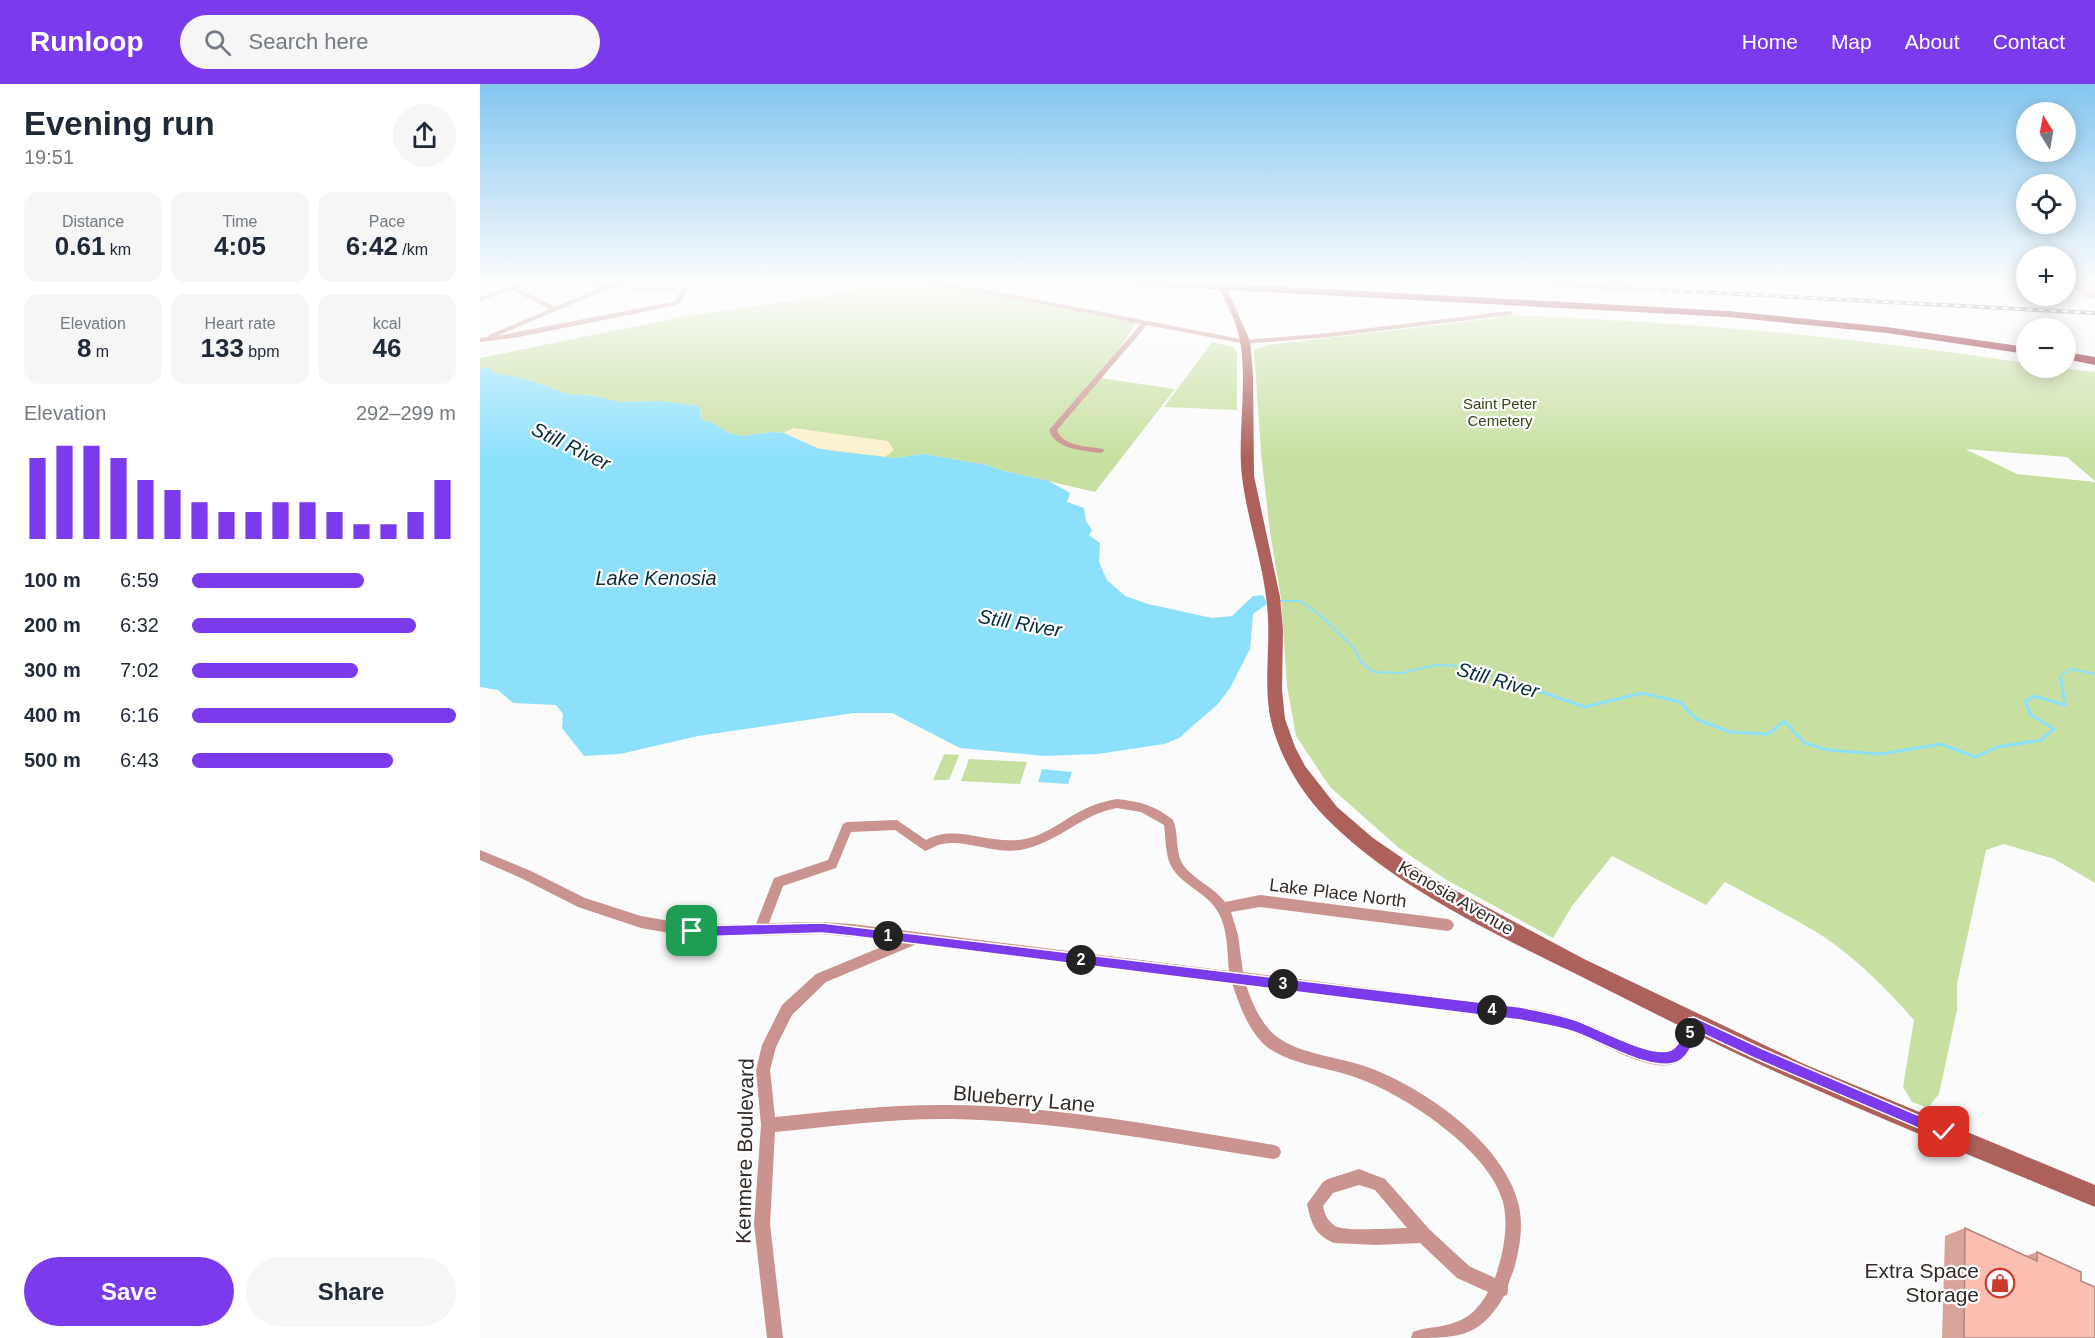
<!DOCTYPE html>
<meta charset="utf-8">
<style>
body{margin:0;font-family:Helvetica,sans-serif;background:#f6f6f7;color:#1f2937;height:100vh;display:flex;flex-direction:column;font-size:22px;white-space:nowrap}
*{box-sizing:border-box;margin:0}
p{font-size:20px;color:#747a83}
.icon{flex:none;width:33px;height:33px;fill:none;stroke:currentColor;stroke-width:2;stroke-linecap:round;stroke-linejoin:round}
.map{position:relative;flex:1;overflow:hidden}
.sheet{display:flex;flex-direction:column;background:#fff;width:480px}
.sheet>*{flex:none}
.needle{width:39px;rotate:349deg}
.controls{position:absolute;left:1536px;top:18px;display:grid;gap:12px}
.controls a{display:grid;place-items:center;width:60px;height:60px;border-radius:50%;background:#fff;box-shadow:0 3px 15px #0003;font-size:30px}
.pin{position:absolute;display:grid;place-items:center;width:51px;height:51px;color:#fff;margin:-26px;border-radius:12px;box-shadow:0 3px 9px #0006}
.km{position:absolute;width:30px;height:30px;margin:-15px;border-radius:50%;background:#222;color:#fff;font-size:16px;line-height:30px;text-align:center}
.round{display:grid;place-items:center;flex:none;width:63px;height:63px;border-radius:32px;background:#f6f6f7}
.overview{display:flex;align-items:center;justify-content:space-between;height:102px;padding:0 24px}
h1{font-size:33px;font-weight:800;line-height:45px}
.stats{display:grid;grid-template-columns:repeat(3,1fr);gap:9px;height:102px;padding:6px 24px}
.stats div{display:grid;align-content:center;border-radius:15px;background:#f6f6f7;text-align:center}
.stats b{font-size:26px;font-weight:800}
.stats small{font-size:16px;font-weight:400}
.stats p{font-size:16px}
.chart{height:168px;padding:12px 24px}
.chart p{display:flex;justify-content:space-between}
.chart svg{width:100%;height:108px;margin-top:6px;stroke:#7c3aed;stroke-width:6}
.cta{display:flex;gap:12px;margin-top:auto;padding:12px 24px}
.cta a{flex:1;height:69px;border-radius:36px;background:#7c3aed;color:#fff;font-size:24px;font-weight:800;line-height:69px;text-align:center}
.cta a+a{background:#f6f6f7;color:#1f2937}
ul{padding:0 24px;list-style:none;font-size:20px}
li{display:grid;grid-template-columns:96px 72px 1fr;align-items:center;height:45px}
li i{height:15px;border-radius:8px;background:#7c3aed}
header{display:flex;align-items:center;gap:36px;box-sizing:border-box;height:84px;padding:0 30px;background:#7c3aed;color:#fff}
header strong{font-size:28px}
nav{display:flex;gap:33px;margin-inline-start:auto;font-size:21px}
.search{width:420px;height:54px;background:#f6f6f7;display:flex;align-items:center;gap:15px;box-sizing:border-box;padding:0 21px;border-radius:33px;color:#747a83;font-size:22px}
main{display:flex;flex:1;min-height:0}
.map>svg:first-child{display:block}
</style>
<header>
<strong>Runloop</strong>
<div class="search"><svg class="icon" aria-label="search" viewBox="0 0 24 24"><circle cx="10" cy="10" r="6"/><path d="M15 15l6 6"/></svg>Search here</div>
<nav><a>Home</a><a>Map</a><a>About</a><a>Contact</a></nav>
</header>
<main>
<section class="sheet">
<div class="overview"><div><h1>Evening run</h1><p>19:51</p></div><a class="round"><svg class="icon" aria-label="share" viewBox="0 0 24 24"><path d="M12 15V3M7 8l5-5 5 5M5 13v7h14v-7"/></svg></a></div>
<div class="stats">
<div><p>Distance</p><b>0.61<small> km</small></b></div>
<div><p>Time</p><b>4:05</b></div>
<div><p>Pace</p><b>6:42<small> /km</small></b></div>
</div>
<div class="stats">
<div><p>Elevation</p><b>8<small> m</small></b></div>
<div><p>Heart rate</p><b>133<small> bpm</small></b></div>
<div><p>kcal</p><b>46</b></div>
</div>
<div class="chart"><p><span>Elevation</span>292–299 m</p>
<svg viewBox="0 0 160 44" preserveAspectRatio="none"><path d="M5 44V11M15 44V6M25 44V6M35 44V11M45 44V20M55 44V24M65 44V29M75 44V33M85 44V33M95 44V29M105 44V29M115 44V33M125 44V38M135 44V38M145 44V33M155 44V20"/></svg>
</div>
<ul>
<li><b>100 m</b>6:59<i style="width:65%"></i></li>
<li><b>200 m</b>6:32<i style="width:85%"></i></li>
<li><b>300 m</b>7:02<i style="width:63%"></i></li>
<li><b>400 m</b>6:16<i style="width:100%"></i></li>
<li><b>500 m</b>6:43<i style="width:76%"></i></li>
</ul>
<div class="cta"><a>Save</a><a>Share</a></div>
</section>
<div class="map">
<svg width="1615" height="1254" viewBox="0 0 1615 1254">
<rect width="100%" height="100%" fill="#fbfbfb"/>
<!-- green -->
<path fill="#c7e0a1" d="M399 200 494 205 657 238 620 294 695 305 615 408 524 387 507 381 443 370 414 374 399 373 354 367 304 349 292 348 262 352 247 348 235 340 221 335 220 322 182 317 140 318 115 312 88 310 50 296 11 288 12 283 0 285V274L207 232 326 215Z
M1025 231C1200 237 1373 253 1546 279V284H1581L1615 288V397L1587 373 1485 365 1537 390 1615 398V799L1574 775 1524 760 1506 766 1477 900V926L1459 1010 1448 1024 1432 1018 1423 1003 1434 936C1406 904 1374 872 1338 849 1308 831 1276 815 1245 798L1226 821 1132 772 1092 822 1073 854 965 795 919 764 850 703 816 652 807 602 801 514 790 448 781 369 774 266 787 261 1017 234Z
M732 258 753 263 757 268V326L684 323Z
M464 670 479 671 469 696H453Z
M489 675 547 678 540 700 481 697Z"/>
<!-- sand -->
<path fill="#fbf1cc" d="M313 344 408 357 414 366 405 373 336 364 304 349Z"/>
<!-- water -->
<path fill="#8ce0fc" d="M12 283V288L50 296 88 310 115 312 140 318 182 317 220 322 221 335 235 340 247 348 262 352 292 348 304 349 337 364 354 367 414 374 443 370 507 381 524 387 569 397 590 409 587 418 604 424 606 437 612 446 609 451 620 459 619 478 627 496 645 512 668 520 732 534 752 532 773 512 783 511 787 520 773 530 770 565 750 604 738 620 699 654 684 660 618 670 564 672 480 664 412 629H374L218 652 140 670 104 672 82 644 83 630 76 621 33 619 18 606 0 603V285Z
M562 685 592 688 588 700 558 698Z"/>
<g fill="none" stroke-linecap="round" stroke-linejoin="round">
<!-- stream-far1 -->
<path stroke="#8ce0fc" stroke-width="2" d="M799 517H820L840 531 874 564 881 578 894 588 922 589 955 581 983 582 1027 597
M1581 597 1580 592 1591 585 1615 590"/>
<!-- stream -->
<path stroke="#8ce0fc" stroke-width="3" d="M1023 595 1105 623 1162 609 1200 618 1216 635 1250 648 1288 650 1304 637 1325 659 1348 666 1400 670 1461 660 1495 673 1517 663 1561 656 1574 645 1551 631 1545 617 1554 612 1585 621 1581 595"/>
<!-- street -->
<path fill="#ca938f" fill-rule="evenodd" d="M42 198H51L37 204 75 223 121 203 77 200 74 198C110 198 146 203 182 204 206 205 229 198 253 198L207 205 201 219 193 222 39 253 0 258V254L8 253 9 251 70 225 31 206 0 217V213ZM130 204 185 208 200 206 196 217 192 218 17 252Z
M427 198H446L504 205 765 256 849 249 1030 227 1033 229 1030 231 849 253 765 260 667 241 577 346C583 363 608 362 623 365L624 367 620 369C602 366 576 366 569 346L661 240 504 209Z
M637 715C659 717 676 722 693 736 699 749 695 766 702 779 712 795 734 803 745 818L780 811 968 835 972 837 974 841 972 845 968 847 780 823 751 828 758 851 763 888 1054 925C1067 928 1081 931 1094 935 1113 941 1175 975 1191 967 1201 962 1205 944 1209 934L1214 932 1219 934 1221 939C1215 952 1211 971 1198 978 1174 992 1122 959 1098 950 1084 944 1069 941 1054 938L766 901C772 919 781 940 796 952 820 971 861 973 890 984 945 1005 1022 1058 1038 1118 1044 1140 1040 1163 1034 1185 1032 1191 1029 1197 1028 1202 1028 1205 1028 1208 1027 1211L1024 1212C1000 1254 978 1254 931 1254L933 1248C941 1245 948 1244 956 1243 982 1239 995 1231 1008 1208L977 1194 940 1159 896 1161 854 1159C835 1151 831 1139 827 1120L843 1098 848 1095 879 1085 905 1095 949 1145 989 1182 1015 1194C1023 1170 1029 1143 1023 1118 1010 1067 924 1010 877 994 848 983 813 982 787 963 769 948 759 921 752 899L437 860 346 898 312 931 296 963 290 986 295 1033C354 1027 413 1020 472 1021 580 1022 688 1044 794 1061L799 1063 801 1068 799 1073 794 1075C688 1059 580 1037 473 1035 413 1034 354 1042 295 1048L290 1140 303 1254H287L274 1140 281 1041 276 986 282 961 302 921 336 890 416 857 342 850 212 853 161 844 98 823 43 795 0 776V766L51 787 105 814 161 832 212 841 276 840 294 794 348 776 363 740 367 738 417 736 446 756C477 739 509 762 545 755 569 750 585 734 607 724 617 719 627 717 637 715ZM637 724 661 728 684 741C686 755 685 770 691 782 702 802 727 808 738 828 748 845 747 867 749 887L372 840 342 838 289 839 303 802 356 784 371 748 415 746 445 767C451 765 456 761 462 760 486 755 512 770 540 766 579 759 601 730 637 724ZM879 1101 895 1106 927 1144C913 1144 865 1148 855 1142 847 1136 845 1131 843 1122L853 1109Z"/>
<!-- secondary -->
<path fill="#ae605b" fill-rule="evenodd" d="M736 198H744L770 257 773 290 774 392 800 513 803 546 802 606 805 635 815 663 825 682 857 723 893 754 950 793 1104 875 1324 980 1615 1101V1123C1514 1081 1412 1040 1312 995 1244 965 1178 931 1112 898 1020 852 918 807 845 733 822 709 804 679 794 648 782 611 790 572 788 534 786 486 768 441 762 393 757 348 768 302 760 257 757 236 744 217 736 198Z"/>
<!-- highway -->
<path fill="#810715" fill-rule="evenodd" d="M653 198H719L1249 227 1407 243 1546 263V270L1407 249 1249 233 658 201Z
M1586 268 1615 273V281L1586 275Z"/>
<!-- rail casing -->
<g stroke="#6d6562" stroke-width="4">
<path id="rail" d="M1031 198 1615 229"/>
</g>
<!-- rail -->
<use href="#rail" stroke="#fff" stroke-width="2" stroke-dasharray="6" stroke-linecap="butt"/>
</g>
<!-- wall -->
<path fill="#d8a499" d="M1592 198H1615V215L1606 214 1591 199Z
M1485 1144 1546 1172 1557 1168 1601 1197 1615 1254H1462L1465 1152Z"/>
<!-- building -->
<path fill="#fbbfb2" stroke="#b0867d" stroke-width="1.5" d="M1485 1144 1557 1177V1168L1601 1188V1197L1615 1203V1254H1484Z"/>
<!-- sky -->
<linearGradient id="sky" x2="0" y2="1"><stop stop-color="#83c6f0"/><stop offset="0.53" stop-color="#fdfdfd"/><stop offset="1" stop-color="#fdfdfd" stop-opacity="0"/></linearGradient>
<rect width="1615" height="374" fill="url(#sky)"/>
<!-- route -->
<path fill="#7c3aed" stroke="#fff" stroke-width="1.5" d="M342 839 1040 923C1058 927 1077 930 1095 936 1116 943 1172 975 1191 966 1201 961 1205 944 1209 934L1214 933 1283 965 1468 1044 1470 1048 1468 1053 1464 1055 1274 974 1217 947C1214 956 1210 969 1202 975 1179 994 1119 956 1094 948 1077 942 1058 940 1040 936L372 852 342 849 212 853 206 847 212 842Z"/>
<!-- icons -->
<defs>
<g id="shop-ring" transform="scale(1.5)"><circle r="9.5" fill="#fff" stroke="#c83b2d" stroke-width="1.5"/><path d="M-5-2.5h2.3a2.7 3.5 0 0 1 5.4 0H5L5.5 6h-11ZM-1.5-2.5h3a1.5 2.3 0 0 0-3 0Z" fill="#c83b2d"/></g>
</defs>
<g fill-rule="evenodd">
<use href="#shop-ring" x="1520" y="1199"/>
</g>
<g text-anchor="middle" stroke-width="4.5" stroke-linejoin="round" paint-order="stroke">
<!-- far-park labels -->
<g font-size="15" fill="#354517" stroke="#fff">
<text x="1020" y="325">Saint Peter<tspan x="1020" dy="17">Cemetery</tspan></text>
</g>
<!-- street labels -->
<g font-size="18" fill="#352a26" stroke="#fff">
<text transform="translate(858 809) rotate(7)" y="6">Lake Place North</text>
<text transform="translate(976 814) rotate(30)" y="6">Kenosia Avenue</text>
</g>
<!-- water labels -->
<g font-size="20" font-style="italic" fill="#042e3a" stroke="#fff">
<text transform="translate(91 362) rotate(26)" y="7">Still River</text>
<text x="176" y="501">Lake Kenosia</text>
<text transform="translate(540 539) rotate(10)" y="7">Still River</text>
<text transform="translate(1018 596) rotate(16)" y="7">Still River</text>
</g>
<!-- near-street labels -->
<g font-size="21" fill="#352a26" stroke="#fff">
<text transform="translate(544 1015) rotate(5)" y="7">Blueberry Lane</text>
<text transform="translate(265 1067) rotate(-89)" y="7">Kenmere Boulevard</text>
</g>
<!-- near-poi labels -->
<g font-size="21" fill="#352a26" stroke="#fff" text-anchor="end">
<text x="1499" y="1194">Extra Space<tspan x="1499" dy="24">Storage</tspan></text>
</g>
</g>
</svg>
<div class="controls">
<a><svg class="needle" viewBox="-14 -14 28 28"><path d="M0-13l5 13h-10z" fill="#e53935"/><path d="M0 13l5-13h-10z" fill="#747a83"/></svg></a>
<a><svg class="icon" aria-label="locate" viewBox="0 0 24 24"><circle cx="12" cy="12" r="6"/><path d="M12 2v4M12 18v4M2 12h4M18 12h4"/></svg></a>
<a>+</a>
<a>−</a>
</div>
<div class="pin" style="left:212px;top:847px;background:#1e9e55"><svg class="icon" aria-label="arrive" viewBox="0 0 24 24"><path d="M6 21V4h12l-3 4 3 4H6"/></svg></div>
<div class="pin" style="left:1464px;top:1048px;background:#d93025"><svg class="icon" aria-label="check" viewBox="0 0 24 24"><path d="M5 12l5 5 9-10"/></svg></div>
<b class="km" style="left:408px;top:852px">1</b>
<b class="km" style="left:601px;top:876px">2</b>
<b class="km" style="left:803px;top:900px">3</b>
<b class="km" style="left:1012px;top:926px">4</b>
<b class="km" style="left:1210px;top:949px">5</b>
</div>
</main>
